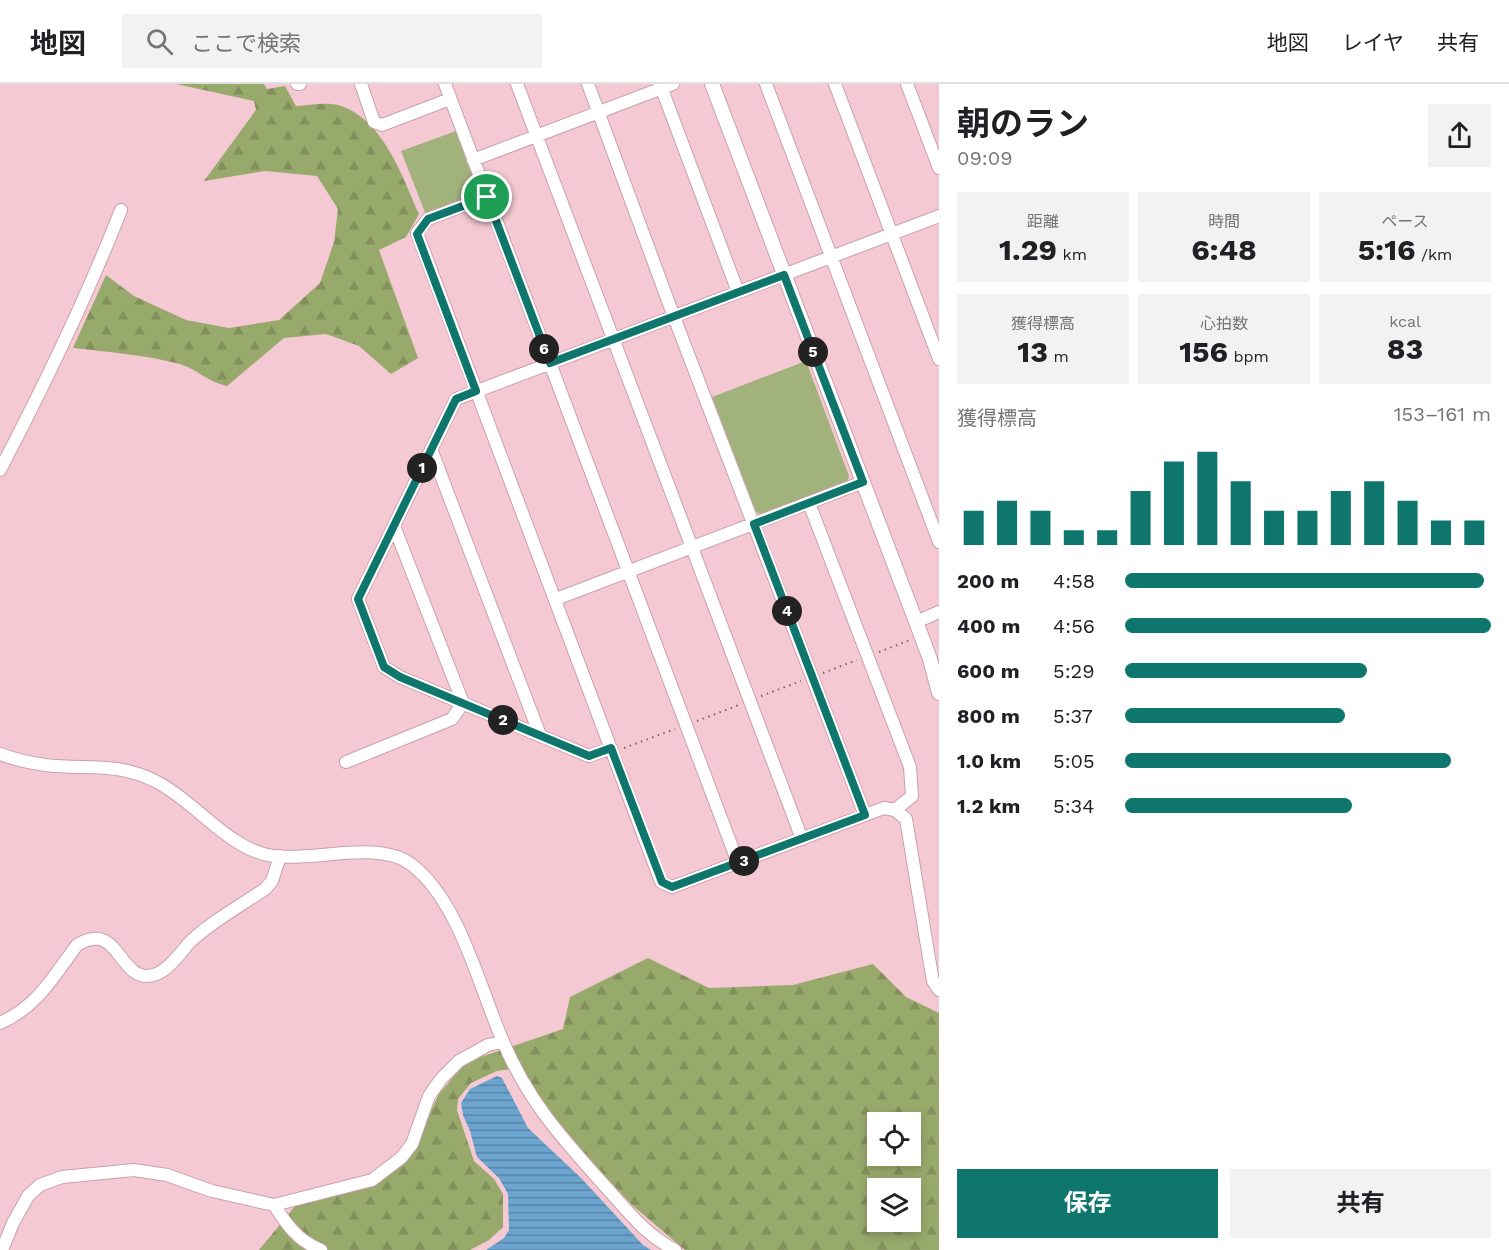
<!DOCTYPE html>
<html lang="ja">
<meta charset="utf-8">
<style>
body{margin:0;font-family:"Work Sans","Noto Sans JP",sans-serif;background:#f2f2f2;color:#202124;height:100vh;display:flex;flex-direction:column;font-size:22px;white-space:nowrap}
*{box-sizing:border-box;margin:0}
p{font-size:20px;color:#757577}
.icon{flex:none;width:33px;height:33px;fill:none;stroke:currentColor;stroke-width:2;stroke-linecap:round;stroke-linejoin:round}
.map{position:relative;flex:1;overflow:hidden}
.panel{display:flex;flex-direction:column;background:#fff;width:570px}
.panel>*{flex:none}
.controls{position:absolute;left:867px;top:1028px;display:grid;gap:12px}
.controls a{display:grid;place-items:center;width:54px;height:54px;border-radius:0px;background:#fff;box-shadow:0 3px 9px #0003;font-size:30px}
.pin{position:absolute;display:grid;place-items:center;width:51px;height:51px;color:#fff;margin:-26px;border:3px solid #fff;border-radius:50%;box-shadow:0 2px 6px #0007}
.km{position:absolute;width:30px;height:30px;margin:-15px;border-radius:50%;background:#222;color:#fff;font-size:16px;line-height:30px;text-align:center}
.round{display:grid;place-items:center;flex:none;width:63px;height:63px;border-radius:0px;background:#f2f2f2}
.overview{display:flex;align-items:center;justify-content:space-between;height:102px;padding:0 18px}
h1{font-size:33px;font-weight:700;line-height:45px}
.stats{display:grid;grid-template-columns:repeat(3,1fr);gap:9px;height:102px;padding:6px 18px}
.stats div{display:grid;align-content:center;border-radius:0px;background:#f2f2f2;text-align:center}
.stats b{font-size:30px;font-weight:700}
.stats small{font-size:16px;font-weight:400}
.stats p{font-size:16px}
.chart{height:168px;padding:12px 18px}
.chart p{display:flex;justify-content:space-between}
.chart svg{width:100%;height:108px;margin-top:6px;stroke:#0f766e;stroke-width:6}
.button{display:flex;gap:12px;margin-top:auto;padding:12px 18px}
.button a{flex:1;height:69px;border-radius:0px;background:#0f766e;color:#fff;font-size:24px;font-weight:700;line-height:69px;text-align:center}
.button a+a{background:#f2f2f2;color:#202124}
ul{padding:0 18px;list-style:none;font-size:20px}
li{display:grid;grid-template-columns:96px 72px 1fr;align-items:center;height:45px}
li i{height:15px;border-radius:8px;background:#0f766e}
header{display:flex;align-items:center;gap:36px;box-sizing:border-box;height:84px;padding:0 30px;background:#fff;border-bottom:2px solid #e0e0e0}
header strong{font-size:28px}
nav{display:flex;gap:33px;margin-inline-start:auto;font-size:21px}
.search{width:420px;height:54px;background:#f2f2f2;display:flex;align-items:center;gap:15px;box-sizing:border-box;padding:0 21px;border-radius:0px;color:#757577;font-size:22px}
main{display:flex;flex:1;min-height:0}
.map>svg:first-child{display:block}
</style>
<header>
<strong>地図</strong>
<div class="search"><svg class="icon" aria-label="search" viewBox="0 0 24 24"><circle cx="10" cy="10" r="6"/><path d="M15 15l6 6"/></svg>ここで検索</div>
<nav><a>地図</a><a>レイヤ</a><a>共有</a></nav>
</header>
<main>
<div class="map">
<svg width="939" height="1166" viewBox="0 0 939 1166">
<defs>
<pattern id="forest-firs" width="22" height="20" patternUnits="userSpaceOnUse" patternTransform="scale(1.5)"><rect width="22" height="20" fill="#98a96c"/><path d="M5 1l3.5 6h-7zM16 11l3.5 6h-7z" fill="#82905c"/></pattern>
<pattern id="water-rules" width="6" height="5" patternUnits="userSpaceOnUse" patternTransform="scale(1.5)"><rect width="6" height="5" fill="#6ba4ce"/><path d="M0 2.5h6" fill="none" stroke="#5784a5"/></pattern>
</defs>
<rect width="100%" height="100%" fill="#f5c9d4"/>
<!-- forest -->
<path fill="url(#forest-firs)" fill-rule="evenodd" d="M176 0H264L267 5 285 2 296 22C309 21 326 18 338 21 383 34 402 92 419 130L406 153 379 166 418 274 391 290 359 262 326 250 284 254 227 302C207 298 197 285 180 280 146 271 109 268 73 264L106 191 134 212 186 236 229 244 279 236 320 199 334 158 338 125 317 92 265 87 204 97 256 26 254 17Z
M648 874 709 904 793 901 873 880 906 913 939 929V1166H685L632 1121 574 1059 544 1024 520 984 497 987 471 999 458 1015 457 1026 474 1077 494 1095 503 1110V1143L489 1156 470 1166H259L296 1121 377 1097 409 1073 439 1010 466 978 563 945 570 913ZM878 1038H910V1071H878ZM878 1104H910V1137H878Z"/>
<!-- park -->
<path fill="#a2b27d" d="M456 47 479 105 476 112 426 131 401 67Z
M806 277 849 392 847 399 763 431 756 428 712 313Z"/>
<!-- water -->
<path fill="url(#water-rules)" d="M497 992 502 994 528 1044 581 1094 643 1161 651 1166H486L504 1154 509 1146 508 1110 499 1094 477 1073 470 1047 463 1031 461 1019 470 1005Z"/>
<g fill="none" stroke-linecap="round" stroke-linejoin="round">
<!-- minor casing -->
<g stroke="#cba0ab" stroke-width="14">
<path id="minor" d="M297 0H300
M361 0 374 38 382 41 450 15
M445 0 738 779
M517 0 802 755
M588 0 674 233 865 731
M660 0 738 208
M766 0 939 458
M835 0 939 275
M907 0 939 84
M473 76 673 0
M487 113 428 135 417 149 661 798 672 803 884 724 895 726 906 735 931 886 933 897 939 906
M431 365 540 651
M0 386C44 302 86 215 121 126
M809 419 910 683 912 712 895 726
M556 515 863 398
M916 538 939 528
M611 664 589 672 400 593 384 583 358 515 456 315 939 132
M0 670C14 675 30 679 45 681 87 686 117 677 157 698 196 718 229 766 273 772 314 778 379 755 412 781 459 817 479 902 502 955 527 1016 561 1053 604 1101 628 1127 644 1150 675 1166
M346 678 452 635 463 619 394 442
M0 939C38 922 53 893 77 861 118 836 118 893 148 892 166 891 179 870 190 858 212 837 240 822 265 805L272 797 280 772
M274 1121C287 1141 298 1157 321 1166
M2 1166 13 1139 28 1112 40 1101 62 1093 134 1086 167 1091 212 1107 274 1121 372 1096 401 1074 412 1060 429 1012 441 995 459 977 488 961 502 958"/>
</g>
<!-- tertiary casing -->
<g stroke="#cba0ab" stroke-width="16">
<path id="tertiary" d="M712 0 918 543 930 575 939 609"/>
</g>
<!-- path -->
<path stroke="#7c6067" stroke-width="2" stroke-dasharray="1.5 4.5" stroke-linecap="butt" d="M879 568 910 556
M823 589 857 576
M761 612 801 597
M697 637 739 621
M624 664 675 645"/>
<!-- minor -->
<use href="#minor" stroke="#fff" stroke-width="12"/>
<!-- tertiary -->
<use href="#tertiary" stroke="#fff" stroke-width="14"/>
</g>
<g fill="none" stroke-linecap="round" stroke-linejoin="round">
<!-- route casing -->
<g stroke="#fff" stroke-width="12">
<path id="route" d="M487 113 550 279 784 191 863 398 754 440 865 731 672 803 662 798 611 664 589 672 400 593 384 583 358 515 456 315 476 307 417 150 428 135Z"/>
</g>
<!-- route -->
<use href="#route" stroke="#0f766e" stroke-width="8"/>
</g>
</svg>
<div class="controls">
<a><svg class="icon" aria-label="locate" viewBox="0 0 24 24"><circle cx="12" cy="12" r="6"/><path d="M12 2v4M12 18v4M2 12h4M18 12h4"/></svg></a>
<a><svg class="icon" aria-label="layers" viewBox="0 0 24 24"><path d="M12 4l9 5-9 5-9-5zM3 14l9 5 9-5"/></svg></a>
</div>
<div class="pin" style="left:487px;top:113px;background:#1e9e55"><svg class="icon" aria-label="arrive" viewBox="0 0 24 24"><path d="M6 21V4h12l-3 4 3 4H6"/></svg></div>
<b class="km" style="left:422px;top:384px">1</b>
<b class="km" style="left:503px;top:636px">2</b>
<b class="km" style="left:744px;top:777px">3</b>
<b class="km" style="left:787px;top:527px">4</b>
<b class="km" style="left:813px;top:268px">5</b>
<b class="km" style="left:544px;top:265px">6</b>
</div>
<section class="panel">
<div class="overview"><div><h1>朝のラン</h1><p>09:09</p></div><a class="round"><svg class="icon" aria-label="share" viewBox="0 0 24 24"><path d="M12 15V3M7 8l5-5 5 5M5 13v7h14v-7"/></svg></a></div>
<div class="stats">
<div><p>距離</p><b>1.29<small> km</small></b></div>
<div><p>時間</p><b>6:48</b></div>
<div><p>ペース</p><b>5:16<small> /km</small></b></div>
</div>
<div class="stats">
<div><p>獲得標高</p><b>13<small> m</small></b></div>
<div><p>心拍数</p><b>156<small> bpm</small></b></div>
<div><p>kcal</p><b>83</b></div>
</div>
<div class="chart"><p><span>獲得標高</span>153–161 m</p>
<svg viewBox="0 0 160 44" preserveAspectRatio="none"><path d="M5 44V30M15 44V26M25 44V30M35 44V38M45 44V38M55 44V22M65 44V10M75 44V6M85 44V18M95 44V30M105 44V30M115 44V22M125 44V18M135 44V26M145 44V34M155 44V34"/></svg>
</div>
<ul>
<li><b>200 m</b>4:58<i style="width:98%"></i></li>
<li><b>400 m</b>4:56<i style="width:100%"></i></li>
<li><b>600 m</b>5:29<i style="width:66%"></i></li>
<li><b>800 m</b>5:37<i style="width:60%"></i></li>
<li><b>1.0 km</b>5:05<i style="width:89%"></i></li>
<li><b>1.2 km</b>5:34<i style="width:62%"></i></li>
</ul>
<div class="button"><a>保存</a><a>共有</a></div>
</section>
</main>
